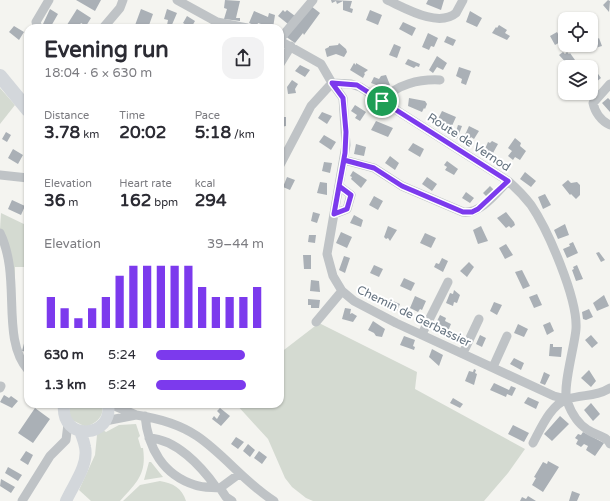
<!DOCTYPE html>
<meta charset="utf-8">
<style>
body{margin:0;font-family:"Varela Round",sans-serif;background:#f2f2f3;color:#2b2b33;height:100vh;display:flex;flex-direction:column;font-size:15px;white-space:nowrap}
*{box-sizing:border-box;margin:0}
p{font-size:13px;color:#7c7c81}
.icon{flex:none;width:22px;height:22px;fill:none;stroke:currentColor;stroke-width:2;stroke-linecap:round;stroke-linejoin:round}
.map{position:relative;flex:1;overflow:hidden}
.panel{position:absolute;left:24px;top:24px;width:260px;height:384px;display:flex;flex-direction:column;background:#fff;border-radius:12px;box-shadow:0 1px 3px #0004}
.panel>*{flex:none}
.fabs{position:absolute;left:558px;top:12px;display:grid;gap:8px}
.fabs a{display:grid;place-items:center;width:40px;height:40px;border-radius:8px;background:#fff;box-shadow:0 1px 3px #0004;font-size:20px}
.pin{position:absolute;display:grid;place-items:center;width:34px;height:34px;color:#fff;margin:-17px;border:2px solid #fff;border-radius:50%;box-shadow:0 1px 4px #0007}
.round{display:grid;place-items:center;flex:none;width:42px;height:42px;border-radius:12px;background:#f2f2f3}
.headline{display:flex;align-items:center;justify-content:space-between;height:68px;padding:0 20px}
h1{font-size:22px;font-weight:700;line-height:30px}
.figures{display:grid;grid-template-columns:repeat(3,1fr);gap:6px;height:68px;padding:4px 20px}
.figures div{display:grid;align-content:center}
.figures b{font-size:17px;font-weight:700}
.figures small{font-size:11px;font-weight:400}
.figures p{font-size:11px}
.chart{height:112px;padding:8px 20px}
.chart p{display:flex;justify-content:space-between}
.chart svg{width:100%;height:72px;margin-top:4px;stroke:#7c3aed;stroke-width:6}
ul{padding:0 20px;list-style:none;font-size:13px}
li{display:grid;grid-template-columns:64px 48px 1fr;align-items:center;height:30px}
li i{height:10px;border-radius:5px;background:#7c3aed}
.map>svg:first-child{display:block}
</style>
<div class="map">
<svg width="610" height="501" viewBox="0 0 610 501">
<rect width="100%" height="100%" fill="#f4f4f0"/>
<!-- green -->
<path fill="#d4dad1" d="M0 88 15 105 0 124Z
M1 213 28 226V267H15V284L0 229Z
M319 323 417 372 415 389 525 449 508 473 484 501H313L306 498 292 487 285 478 268 439 236 404H280V353Z
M69 404H102C105 417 96 423 86 427L70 419Z
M136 424 140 436 138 438 141 448H143C147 475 136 483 120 501H91L79 490 95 455 97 435 103 430 106 432 119 425Z
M149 462H151L163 477 144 480Z
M160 481C173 483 182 488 186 501H123L140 485Z"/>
<!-- building -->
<path fill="#aab0b6" d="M76 0H101L95 11Z
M225 0 240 1 236 18H240V21L224 19 227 9 224 8Z
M331 0 352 1 350 8 353 9 352 13 343 10V1L337 4 336 1 332 3Z
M428 0H444L441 10 426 4Z
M608 0 610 1 609 12 603 5Z
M311 6 320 13 304 35 303 33 295 43 285 36Z
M50 9 58 14 50 28 43 24Z
M77 9 91 18 86 26 81 23 78 28H65Z
M141 9 153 14 148 28H134Z
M167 9 177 13 171 27 167 25 168 20 164 19Z
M283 10 285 12 287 10 295 16 288 24 278 16Z
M370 10 382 15 378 25 366 20Z
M254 11 268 17 269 13 275 15 273 28 258 23 257 26 249 23Z
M470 11 482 18 477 27 466 22Z
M187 16 195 21 191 28 183 23Z
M403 22 416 28 412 36 399 29Z
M499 25 507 30 505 33 510 36 507 40 492 33 496 27 497 28Z
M14 26 24 32 19 40 9 32Z
M557 32 562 41 555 45 550 36Z
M428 33 438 38 434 47 431 46 429 50 422 47Z
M447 36 456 40 453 46 444 42Z
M595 38 596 40 599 38 602 46 595 48 592 39Z
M339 43 346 49 347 52 344 57 336 54 327 57 325 49 329 47V46L338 45Z
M394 44 401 47 397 58 389 55Z
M563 52 565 54 567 52 569 54 570 53 575 60 569 66 559 55Z
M437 56 447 63 443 70 437 67 433 73 429 70Z
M408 59 420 64 419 67 416 66 414 68 405 64Z
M354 63 356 65V63L368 70 364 73 365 74 363 78 350 70Z
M300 65 310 70 305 77 295 71Z
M459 67 471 71 466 85 461 83 462 79 456 76Z
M593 67 601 78 596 82 591 77V69Z
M386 75 390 85 382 87 371 83 374 77 379 79 381 76Z
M292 80 298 84 295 89 296 93 288 94 287 87Z
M409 98 425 101 427 104 425 109 424 108 422 112 408 106Z
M608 98 610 100V112L602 103Z
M355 105 366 112 360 121 355 118 357 115 351 111Z
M442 111 456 117 451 128 445 125 446 123 438 119Z
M322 112 332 116 327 124 318 118Z
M280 117H286V126L281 127 280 130Z
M376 121 393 128 388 137 371 130Z
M458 125 462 126 457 139 454 138Z
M469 126 479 131 474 139 471 137 469 140 464 137Z
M6 132 11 135 7 142 2 139Z
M324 135 336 142 331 150 319 142Z
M515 138 521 143 520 146 526 151 520 160 515 157 513 160 508 156 512 151 508 148Z
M492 141 498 144 493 153 485 149 488 142 490 143Z
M413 143 424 149 420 157 408 150Z
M356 144 366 147 364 156 354 154Z
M13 149 23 155 18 164 8 158Z
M390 156 399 163 395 170 385 163Z
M447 161 458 169 454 175 445 170 447 167 444 165Z
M324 162 332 163 330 173 322 171Z
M353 171 367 180 361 188 351 179 352 177 350 176Z
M525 172 536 181 531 187 520 179Z
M287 177 295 180 290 190 283 187Z
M427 177 437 184 432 191 422 184Z
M568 180 571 183 577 182 580 185V195L576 199 571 194 570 195 562 185Z
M320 182 327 183V195L317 193Z
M490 186 494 190 487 197 483 193Z
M466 192 474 198 470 203 462 198Z
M545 194 551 205 543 209 538 197Z
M374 196 383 201 378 210 369 205Z
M12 200 25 206 21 215 8 209Z
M313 212 320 214 317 223 311 221Z
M506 212 514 222 515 225 511 228 509 226 506 228 497 218Z
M354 215 363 220 361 227 350 223Z
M565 224 569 235 558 239 554 230Z
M388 226 397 230 390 241 388 238 386 239 384 237Z
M481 226 488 241 478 244 473 230Z
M341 232 352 237 347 248 336 243Z
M425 233 436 238 431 248 420 243Z
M309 235H316L315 243 308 242Z
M573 242 578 253 567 258 563 249 570 246 569 244Z
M506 244 513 255 505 259 499 248Z
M599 252 605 260 601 262 596 253Z
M303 255H311V269H304Z
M344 256 350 258 345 273 339 270Z
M442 258 448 261 443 272 434 267 436 263 439 264Z
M469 262 474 267 467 277 460 271Z
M374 265 383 269 379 277 370 273Z
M577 265 583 279 576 281 572 270 574 269 573 267Z
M522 270 530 286 523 289 515 272Z
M404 278 415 283 411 291 400 286Z
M311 280 319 281 320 292 310 291Z
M454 290 460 295 457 303 454 302 453 306 446 303 450 293 453 294Z
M537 294 542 305 534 308 529 297Z
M604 295 609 306 597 311 593 303Z
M415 296 426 301 422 310 420 309 418 312 410 308Z
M308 299 320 300 319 308H311V305H308Z
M393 301 400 304 397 311 390 308Z
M494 302 502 305 497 315 490 311Z
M345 308 351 309 350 314 352 313 357 316 353 322 342 319Z
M589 309 593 317 586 320 583 319 582 312Z
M440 315 446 318 445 321 451 324 448 331 435 325Z
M373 321 385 329 382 337 376 336 374 333 368 330Z
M550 322 554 331 547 335 543 325Z
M518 324 528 329 524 337 514 333Z
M480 335 486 338 482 347 476 344Z
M591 335 598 343 592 348 585 340Z
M26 336 28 337V352L22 351Z
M404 336 415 340 413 346 415 347 414 350 400 345Z
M550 344H553V347H562L561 357 549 356Z
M432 349 443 355 439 366 429 357Z
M514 358 524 363 521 370 510 364Z
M474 369 476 370 475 373 477 374 474 385 465 381 469 371 473 372Z
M589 370 596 381 591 387 581 378Z
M544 372 550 375 545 385 540 383Z
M494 383 509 390 511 386 516 388 512 396 507 394 506 397 490 390Z
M4 395 9 398 11 396 18 401 12 408 0 402Z
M528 397 539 402 536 409 524 403Z
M453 398 463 404 460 408 450 403Z
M591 403 600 414 593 421 584 410Z
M35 408 50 419 33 443 18 433Z
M220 408 230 416 221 426 212 419 214 416 217 419 220 414 217 411Z
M560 416 569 424 552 441 544 434Z
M513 425 529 433 524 442 508 434Z
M583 432 604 443 595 456 586 450 588 446 584 444 581 447 576 444 578 440 575 438 578 434 581 435Z
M236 437 244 442 238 449 231 444Z
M248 444 255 450 250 457 243 451Z
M26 451 33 455 28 465 20 460Z
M259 451 267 457 262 464 254 458Z
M548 461 559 467 543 492 532 485 536 478 534 477 543 462 547 464Z
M8 467 22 475 18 481 5 473Z
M1 479 15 487 11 493 0 486Z
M572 491 580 494 577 501H569Z
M528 496 536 501H520L522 497 526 499Z"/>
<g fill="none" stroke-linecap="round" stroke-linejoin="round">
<!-- minor -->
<path stroke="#bfc3c6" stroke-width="9" d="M177 0 217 22 247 28
M387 0C405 8 438 28 456 13L463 0
M38 28 36 22 49 0
M103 28 120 8 123 0
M280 39 313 0
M280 41 321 64 332 83 351 84 360 87 508 181C516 188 524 196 531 205 548 230 578 299 576 329 575 345 562 388 567 401 571 412 578 424 588 430 595 435 607 436 610 444
M280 64 291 46
M610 84 593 103C595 112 601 121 610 125
M382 101C396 84 420 79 440 80
M344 160 374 168 402 186 463 212C481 214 496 193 508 181
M280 165 311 106 332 83 343 98 346 145 327 254 333 276 342 291 354 301 396 323 554 396 566 399
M0 175 28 178
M334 214 347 209 351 195 339 186
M0 233C22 278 0 338 28 370
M316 322 342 291
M422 334 448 282
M463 353 479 319
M493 367 507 336
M0 388 1 386
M136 415C157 418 179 424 197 436 225 455 245 483 274 501
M145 416C148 448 163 475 195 485 203 488 212 487 220 488L239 474
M105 421 136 415 110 404
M149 438C176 439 201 466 216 487
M533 443C541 428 551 404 568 399 583 394 596 397 610 388
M220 488 226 497 232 501
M22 501 50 456 66 440 68 424"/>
<!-- major -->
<path stroke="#d3d7db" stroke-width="12" d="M64 404C60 443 114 438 108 404
M66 501C73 485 89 465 85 447 84 441 82 437 80 431"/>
<!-- highway -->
<path stroke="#d3d7db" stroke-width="14" d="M0 76 28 110"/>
</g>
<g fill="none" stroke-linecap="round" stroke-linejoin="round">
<!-- route casing -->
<g stroke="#fff" stroke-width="8">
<path id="route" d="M382 101 357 85 332 83 343 98 346 132 345 153 334 214 347 209 351 195 339 186 344 160 374 168 402 186 463 212H472L478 209 508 181 382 101"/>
</g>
<!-- route -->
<use href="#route" stroke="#7c3aed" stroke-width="5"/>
</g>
<g text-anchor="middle" stroke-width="4" stroke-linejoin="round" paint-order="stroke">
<!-- street labels -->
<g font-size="12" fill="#64727f" stroke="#fff">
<text transform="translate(469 142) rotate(33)" y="4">Route de Vernod</text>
<text transform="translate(414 316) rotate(26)" y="4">Chemin de Gerbassier</text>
</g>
</g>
</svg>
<div class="fabs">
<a><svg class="icon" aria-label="locate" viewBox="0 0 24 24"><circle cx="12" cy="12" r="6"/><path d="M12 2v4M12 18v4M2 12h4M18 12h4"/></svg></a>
<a><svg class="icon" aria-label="layers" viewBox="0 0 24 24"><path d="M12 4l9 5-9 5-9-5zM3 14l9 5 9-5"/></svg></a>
</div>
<div class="pin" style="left:382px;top:101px;background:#1e9e55"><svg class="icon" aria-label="arrive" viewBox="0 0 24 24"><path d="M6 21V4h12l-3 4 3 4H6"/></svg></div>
<section class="panel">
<div class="headline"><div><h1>Evening run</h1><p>18:04 · 6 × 630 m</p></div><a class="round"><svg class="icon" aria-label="share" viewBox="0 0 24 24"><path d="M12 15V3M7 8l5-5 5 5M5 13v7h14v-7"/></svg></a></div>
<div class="figures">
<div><p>Distance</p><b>3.78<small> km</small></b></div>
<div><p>Time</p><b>20:02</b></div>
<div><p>Pace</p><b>5:18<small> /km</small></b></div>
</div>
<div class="figures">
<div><p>Elevation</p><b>36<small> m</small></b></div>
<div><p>Heart rate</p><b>162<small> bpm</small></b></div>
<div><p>kcal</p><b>294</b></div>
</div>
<div class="chart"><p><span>Elevation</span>39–44 m</p>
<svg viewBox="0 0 160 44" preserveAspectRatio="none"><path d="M5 44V25M15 44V32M25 44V38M35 44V32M45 44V25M55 44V12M65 44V6M75 44V6M85 44V6M95 44V6M105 44V6M115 44V19M125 44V25M135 44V25M145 44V25M155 44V19"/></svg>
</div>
<ul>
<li><b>630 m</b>5:24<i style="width:82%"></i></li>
<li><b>1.3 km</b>5:24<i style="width:83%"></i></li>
</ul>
</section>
</div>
